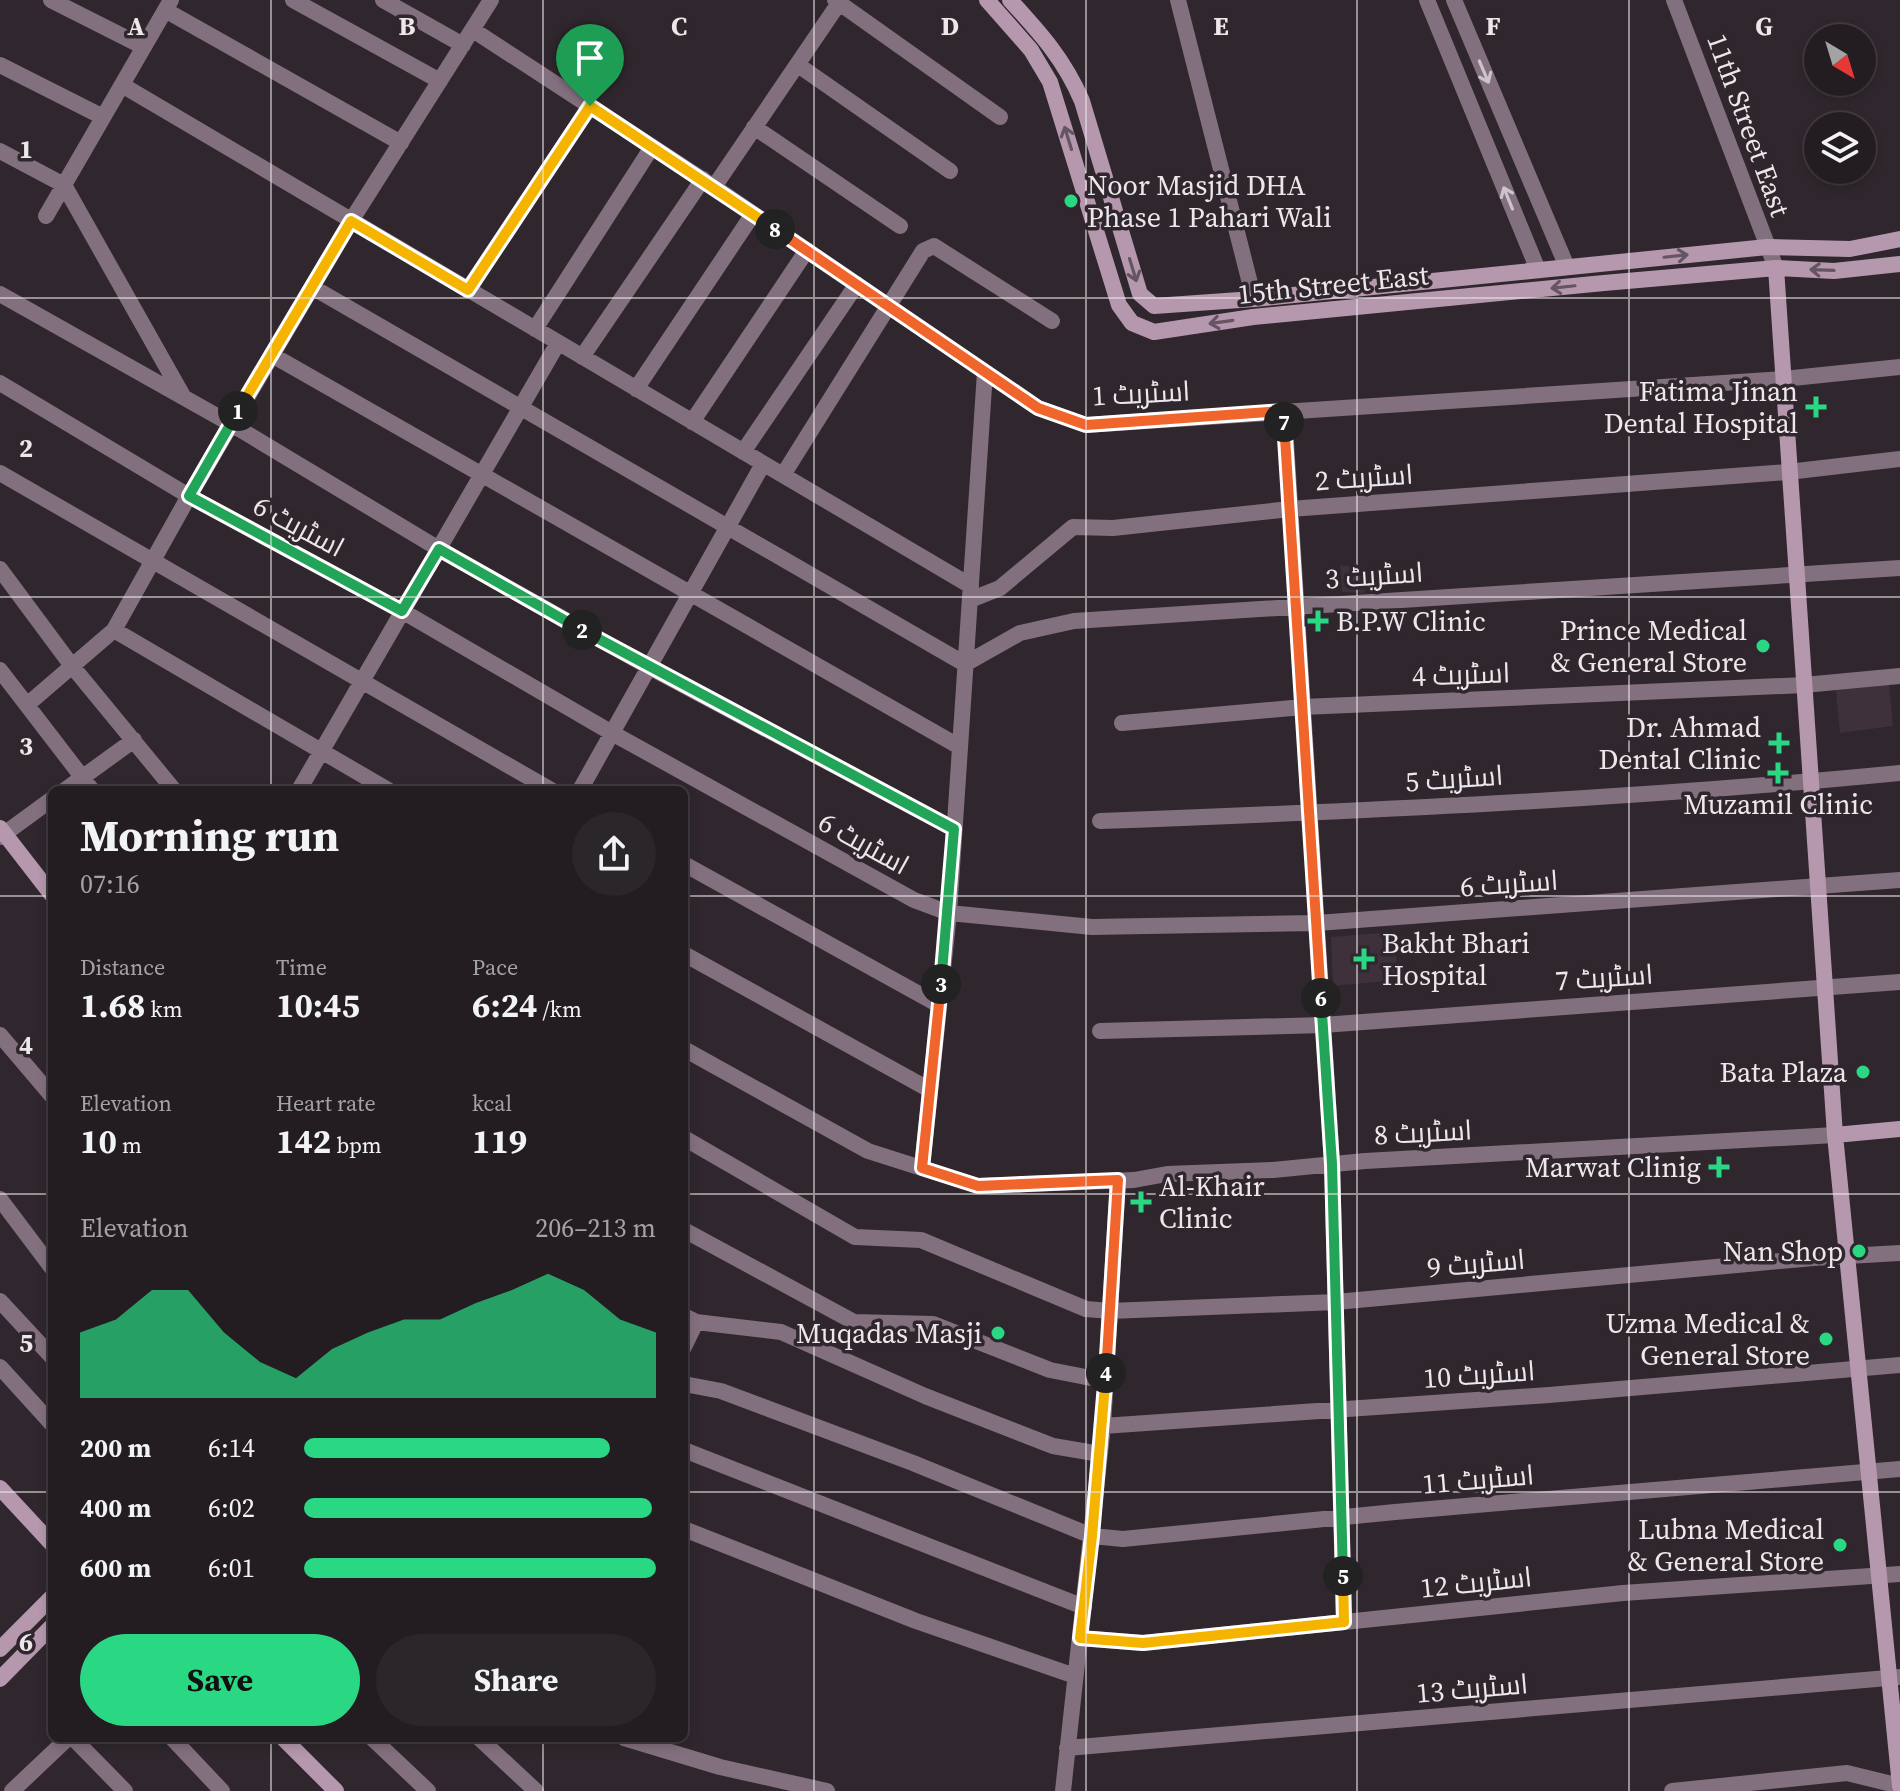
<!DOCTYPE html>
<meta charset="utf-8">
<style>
body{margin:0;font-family:"Source Serif 4",Cairo,serif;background:#2b262a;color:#f1f3f6;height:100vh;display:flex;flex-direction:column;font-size:30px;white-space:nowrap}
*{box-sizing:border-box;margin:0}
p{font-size:26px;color:#a3a2a5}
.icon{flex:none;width:44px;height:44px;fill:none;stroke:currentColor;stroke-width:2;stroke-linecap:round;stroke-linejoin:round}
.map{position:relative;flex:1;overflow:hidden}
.panel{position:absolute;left:48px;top:786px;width:640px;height:956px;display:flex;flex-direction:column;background:#231d22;border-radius:12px;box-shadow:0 4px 12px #0003,0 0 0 2px #403b40}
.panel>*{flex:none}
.needle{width:52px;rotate:142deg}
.fabs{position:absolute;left:1804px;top:24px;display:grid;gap:16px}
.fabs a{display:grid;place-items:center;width:72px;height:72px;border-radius:50%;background:#231d22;box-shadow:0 4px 12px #0003,0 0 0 2px #403b40;font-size:40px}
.pin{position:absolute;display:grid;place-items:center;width:68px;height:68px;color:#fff;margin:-82px -34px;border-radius:50% 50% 50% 0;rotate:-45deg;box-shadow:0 0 8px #0007}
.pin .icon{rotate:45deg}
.km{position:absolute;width:40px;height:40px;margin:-20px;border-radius:50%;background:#222;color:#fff;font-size:22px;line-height:40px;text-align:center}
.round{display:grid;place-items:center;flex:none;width:84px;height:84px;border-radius:42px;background:#2b262a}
.headline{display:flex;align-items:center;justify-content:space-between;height:136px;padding:0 32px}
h1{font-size:44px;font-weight:700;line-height:60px}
.stats{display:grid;grid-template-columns:repeat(3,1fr);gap:12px;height:136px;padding:8px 32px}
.stats div{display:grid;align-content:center}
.stats b{font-size:34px;font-weight:700}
.stats small{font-size:22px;font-weight:400}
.stats p{font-size:22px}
.chart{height:224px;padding:16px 32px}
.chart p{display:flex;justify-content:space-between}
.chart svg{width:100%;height:144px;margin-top:8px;fill:#2ad884;opacity:.7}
.primary-button{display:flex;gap:16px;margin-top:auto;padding:16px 32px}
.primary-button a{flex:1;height:92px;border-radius:48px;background:#2ad884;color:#111;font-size:32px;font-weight:700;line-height:92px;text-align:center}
.primary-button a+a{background:#2b262a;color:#f1f3f6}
ul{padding:0 32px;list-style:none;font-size:26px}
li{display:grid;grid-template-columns:128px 96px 1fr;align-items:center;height:60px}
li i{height:20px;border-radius:10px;background:#2ad884}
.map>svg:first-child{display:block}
</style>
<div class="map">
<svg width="1900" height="1791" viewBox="0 0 1900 1791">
<rect width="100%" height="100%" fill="#2f272d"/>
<!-- built -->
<path fill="#3e313b" d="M1340 565 1364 568 1365 593 1342 592Z
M1889 684 1893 726 1840 733 1836 690Z
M1393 932 1399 980 1333 986 1331 937Z"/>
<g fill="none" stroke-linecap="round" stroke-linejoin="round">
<!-- street -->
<path stroke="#83707e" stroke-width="16" d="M51 0 144 47
M293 0 440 81
M383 0 463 45
M835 0 1000 117
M1178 0 1254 299
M1427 0 1538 270
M1454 0 1567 267
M1674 0 1776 268
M165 10 401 143
M473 30 714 187 1038 408 1086 425 1783 379 1900 367
M0 65 103 117
M798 65 950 171
M122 85 971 586
M754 127 900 226
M0 151 64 185 183 396
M714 187 839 3
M46 216 171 0
M312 287 965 664 1020 633 1074 621 1900 568
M468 290 590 106
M0 294 231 424 439 549 649 667 954 829
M535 329 652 147
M272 355 960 747
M582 357 703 179
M0 383 189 496 402 611 612 733 914 900 949 913 1092 927 1317 923 1900 880
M636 389 753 214
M1284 411 1332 1164 1344 1622
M692 422 807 250
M743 452 857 284
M0 473 551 790
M783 475 923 251 934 246 1052 321
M0 569 72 666 174 790
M970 600 1000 588 1073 527 1113 528 1290 509 1788 472 1900 459
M114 630 388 790
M0 670 92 790
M28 704 114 630 189 496 351 221 491 0
M1122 723 1303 707 1804 685 1900 676
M65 790 134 740
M299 790 558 343
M580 790 763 464
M1100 821C1367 811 1634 799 1900 773
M0 837 52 799
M684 864 939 1005
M684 954 930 1090
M1100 1031 1323 1025 1900 982
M0 1035 52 1096
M684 1049 868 1151 978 1186 1134 1180 1167 1174 1273 1170 1365 1161 1835 1135
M684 1138 855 1237 921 1240 1086 1309 1110 1311 1336 1302 1813 1258 1900 1253
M922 1168 949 913 985 372
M0 1199 52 1268
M684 1230 854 1322 933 1324 1050 1370 1106 1381
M0 1301 52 1357
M684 1316 696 1322 781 1332 925 1396 1053 1446 1100 1454
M684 1347 696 1322
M0 1367 52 1424
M684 1384 721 1391 913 1463 1092 1536 1123 1539 1395 1512 1900 1469
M1103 1426 1549 1395 1900 1365
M684 1450 1084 1607
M684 1529 916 1621 1075 1676
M1080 1638 1143 1643 1623 1593 1900 1574
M73 1738 125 1791
M172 1738 222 1791
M372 1738 428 1791
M479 1738 536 1791
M624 1738 720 1767 827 1791
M1067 1748 1900 1677
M12 1791 68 1738
M1063 1791 1103 1426 1118 1180
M1672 1791 1847 1773 1900 1786"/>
<!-- secondary -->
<path stroke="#b698ae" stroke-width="16" d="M987 0 1031 50 1050 82 1119 305 1132 323 1154 332 1253 317 1604 283 1776 268 1834 271 1900 264
M1010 0C1041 34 1064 59 1082 101L1140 294 1154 306 1254 299 1767 247 1850 249 1900 239
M1776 268 1835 1135 1900 1786
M0 828 52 895
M1835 1135 1900 1129
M0 1488 52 1544
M0 1649 52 1597
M0 1679 52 1626
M283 1738 336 1791"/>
</g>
<!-- one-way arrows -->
<defs><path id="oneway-shaft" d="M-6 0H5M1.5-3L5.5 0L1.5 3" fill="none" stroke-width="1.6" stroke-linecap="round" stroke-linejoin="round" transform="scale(2)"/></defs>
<g stroke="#cdc3ca">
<use href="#oneway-shaft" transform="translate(1484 72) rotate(67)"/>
<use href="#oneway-shaft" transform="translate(1508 198) rotate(-112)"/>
</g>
<g stroke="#655461">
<use href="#oneway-shaft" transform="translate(1068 138) rotate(-107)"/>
<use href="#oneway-shaft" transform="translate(1676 256) rotate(-6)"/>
<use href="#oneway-shaft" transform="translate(1133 270) rotate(73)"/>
<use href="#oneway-shaft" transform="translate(1822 270) rotate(-178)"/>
<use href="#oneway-shaft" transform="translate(1563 287) rotate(174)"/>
<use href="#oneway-shaft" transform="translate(1221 322) rotate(172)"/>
</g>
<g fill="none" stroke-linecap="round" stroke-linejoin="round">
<!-- split-1 casing -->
<g stroke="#fff" stroke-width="16">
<path id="split-1" d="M238 411 351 221 468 290 590 106"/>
</g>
<!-- split-2 casing -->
<g stroke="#fff" stroke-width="16">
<path id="split-2" d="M238 411 189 496 402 611 439 549 582 630"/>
</g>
<!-- split-3 casing -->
<g stroke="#fff" stroke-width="16">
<path id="split-3" d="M582 630 954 829 941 984"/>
</g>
<!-- split-4 casing -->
<g stroke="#fff" stroke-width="16">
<path id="split-4" d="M941 984 922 1168 978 1186 1118 1180 1106 1373"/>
</g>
<!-- split-5 casing -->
<g stroke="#fff" stroke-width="16">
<path id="split-5" d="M1106 1373 1092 1536 1080 1638 1143 1643 1344 1622 1343 1576"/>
</g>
<!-- split-6 casing -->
<g stroke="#fff" stroke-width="16">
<path id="split-6" d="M1321 998 1332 1164 1343 1576"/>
</g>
<!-- split-7 casing -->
<g stroke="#fff" stroke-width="16">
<path id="split-7" d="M1284 422 1321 998"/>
</g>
<!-- split-8 casing -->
<g stroke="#fff" stroke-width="16">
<path id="split-8" d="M775 229 1038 408 1086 425 1284 411V422"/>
</g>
<!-- split-9 casing -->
<g stroke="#fff" stroke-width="16">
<path id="split-9" d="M590 106 775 229"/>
</g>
<!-- split-1 -->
<use href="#split-1" stroke="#f5b400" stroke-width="10"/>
<!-- split-2 -->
<use href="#split-2" stroke="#22a559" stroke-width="10"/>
<!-- split-3 -->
<use href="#split-3" stroke="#22a559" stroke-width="10"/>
<!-- split-4 -->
<use href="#split-4" stroke="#f0652b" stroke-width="10"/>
<!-- split-5 -->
<use href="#split-5" stroke="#f5b400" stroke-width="10"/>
<!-- split-6 -->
<use href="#split-6" stroke="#22a559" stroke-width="10"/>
<!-- split-7 -->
<use href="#split-7" stroke="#f0652b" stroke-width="10"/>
<!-- split-8 -->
<use href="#split-8" stroke="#f0652b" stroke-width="10"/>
<!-- split-9 -->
<use href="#split-9" stroke="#f5b400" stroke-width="10"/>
</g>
<!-- grid -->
<path fill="none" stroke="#ede7eb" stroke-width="2" stroke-opacity="0.55" d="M271 0V790M543 0V790M814 0V1791M1086 0V1791M1357 0V1791M1629 0V1791M0 298H1900M0 597H1900M0 896H52M684 896H1900M0 1194H52M684 1194H1900M0 1492H52M684 1492H1900M271 1738V1791M543 1738V1791"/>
<!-- markers -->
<g fill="#2ad884" stroke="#2f272d" stroke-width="3">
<circle cx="1071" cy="201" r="8"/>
<path d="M1812 395h8v8h8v8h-8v8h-8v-8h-8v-8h8z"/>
<path d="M1314 609h8v8h8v8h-8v8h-8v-8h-8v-8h8z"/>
<circle cx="1763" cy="646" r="8"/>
<path d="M1775 731h8v8h8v8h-8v8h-8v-8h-8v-8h8z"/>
<path d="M1774 761h8v8h8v8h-8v8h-8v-8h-8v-8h8z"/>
<path d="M1360 947h8v8h8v8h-8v8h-8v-8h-8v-8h8z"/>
<circle cx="1863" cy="1072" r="8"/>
<path d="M1715 1155h8v8h8v8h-8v8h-8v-8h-8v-8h8z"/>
<path d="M1137 1190h8v8h8v8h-8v8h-8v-8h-8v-8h8z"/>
<circle cx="1859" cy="1251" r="8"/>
<circle cx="998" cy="1333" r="8"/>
<circle cx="1826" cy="1339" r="8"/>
<circle cx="1840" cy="1545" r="8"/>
</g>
<g text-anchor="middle" stroke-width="7" stroke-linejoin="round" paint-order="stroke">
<!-- street labels -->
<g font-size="28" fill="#ede7eb" stroke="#2f272d">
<text transform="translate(1749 125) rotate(70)" y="10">11th Street East</text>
<text transform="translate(1333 284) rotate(-6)" y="10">15th Street East</text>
<text transform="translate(1141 393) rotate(-3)" y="10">اسٹریٹ 1</text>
<text transform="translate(1364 477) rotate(-4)" y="10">اسٹریٹ 2</text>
<text transform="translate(299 526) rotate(28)" y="10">اسٹریٹ 6</text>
<text transform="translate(1374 575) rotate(-4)" y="10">اسٹریٹ 3</text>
<text transform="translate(1461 674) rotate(-2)" y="10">اسٹریٹ 4</text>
<text transform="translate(1454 778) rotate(-4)" y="10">اسٹریٹ 5</text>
<text transform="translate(864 843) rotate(29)" y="10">اسٹریٹ 6</text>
<text transform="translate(1509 883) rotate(-4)" y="10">اسٹریٹ 6</text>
<text transform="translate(1604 977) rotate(-4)" y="10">اسٹریٹ 7</text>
<text transform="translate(1423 1132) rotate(-3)" y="10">اسٹریٹ 8</text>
<text transform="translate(1476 1263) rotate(-5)" y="10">اسٹریٹ 9</text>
<text transform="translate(1479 1374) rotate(-4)" y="10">اسٹریٹ 10</text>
<text transform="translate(1478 1479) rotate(-5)" y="10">اسٹریٹ 11</text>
<text transform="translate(1476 1582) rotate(-6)" y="10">اسٹریٹ 12</text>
<text transform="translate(1472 1688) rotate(-5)" y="10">اسٹریٹ 13</text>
</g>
<!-- poi labels -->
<g font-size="28" fill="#ede7eb" stroke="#2f272d" text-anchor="end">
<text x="1087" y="195" text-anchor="start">Noor Masjid DHA<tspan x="1087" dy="32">Phase 1 Pahari Wali</tspan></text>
<text x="1798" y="401">Fatima Jinan<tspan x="1798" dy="32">Dental Hospital</tspan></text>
<text x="1336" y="631" text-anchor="start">B.P.W Clinic</text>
<text x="1747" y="640">Prince Medical<tspan x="1747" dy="32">&amp; General Store</tspan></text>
<text x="1761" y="737">Dr. Ahmad<tspan x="1761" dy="32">Dental Clinic</tspan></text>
<text x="1778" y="814" text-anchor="middle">Muzamil Clinic</text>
<text x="1382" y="953" text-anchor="start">Bakht Bhari<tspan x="1382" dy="32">Hospital</tspan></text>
<text x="1847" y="1082">Bata Plaza</text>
<text x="1701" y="1177">Marwat Clinig</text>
<text x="1159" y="1196" text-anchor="start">Al-Khair<tspan x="1159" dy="32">Clinic</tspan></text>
<text x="1843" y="1261">Nan Shop</text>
<text x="1810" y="1333">Uzma Medical &amp;<tspan x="1810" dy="32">General Store</tspan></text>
<text x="982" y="1343">Muqadas Masji</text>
<text x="1824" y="1539">Lubna Medical<tspan x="1824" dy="32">&amp; General Store</tspan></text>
</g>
</g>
<g font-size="26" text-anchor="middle" font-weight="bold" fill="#ede7eb" stroke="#2f272d" stroke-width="7" stroke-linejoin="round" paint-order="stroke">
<text x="136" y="35">A</text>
<text x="407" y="35">B</text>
<text x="679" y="35">C</text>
<text x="950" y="35">D</text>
<text x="1221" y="35">E</text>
<text x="1493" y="35">F</text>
<text x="1764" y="35">G</text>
<text x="26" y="158">1</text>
<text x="26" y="457">2</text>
<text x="26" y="755">3</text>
<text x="26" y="1054">4</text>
<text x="26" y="1352">5</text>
<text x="26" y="1651">6</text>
</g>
</svg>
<div class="fabs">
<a><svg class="needle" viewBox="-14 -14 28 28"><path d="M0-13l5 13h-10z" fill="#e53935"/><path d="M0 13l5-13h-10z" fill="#a3a2a5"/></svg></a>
<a><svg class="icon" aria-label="layers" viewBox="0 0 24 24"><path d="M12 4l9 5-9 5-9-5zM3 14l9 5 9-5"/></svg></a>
</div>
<div class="pin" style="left:590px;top:106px;background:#1e9e55"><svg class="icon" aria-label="arrive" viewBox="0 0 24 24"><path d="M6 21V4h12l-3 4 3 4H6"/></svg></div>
<b class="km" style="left:238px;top:411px">1</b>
<b class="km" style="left:582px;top:630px">2</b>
<b class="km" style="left:941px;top:984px">3</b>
<b class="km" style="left:1106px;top:1373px">4</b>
<b class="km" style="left:1343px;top:1576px">5</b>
<b class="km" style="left:1321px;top:998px">6</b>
<b class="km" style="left:1284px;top:422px">7</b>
<b class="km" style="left:775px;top:229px">8</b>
<section class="panel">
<div class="headline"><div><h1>Morning run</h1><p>07:16</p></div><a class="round"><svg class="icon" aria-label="share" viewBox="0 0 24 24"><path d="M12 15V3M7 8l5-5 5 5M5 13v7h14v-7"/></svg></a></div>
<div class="stats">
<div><p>Distance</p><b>1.68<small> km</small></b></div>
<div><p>Time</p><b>10:45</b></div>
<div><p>Pace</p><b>6:24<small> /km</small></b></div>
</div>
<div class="stats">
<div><p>Elevation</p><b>10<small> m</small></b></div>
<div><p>Heart rate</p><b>142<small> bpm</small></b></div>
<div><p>kcal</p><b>119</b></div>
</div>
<div class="chart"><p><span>Elevation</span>206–213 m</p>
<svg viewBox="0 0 160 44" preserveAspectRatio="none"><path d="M0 44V24L10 20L20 11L30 11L40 24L50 33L60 38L70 29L80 24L90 20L100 20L110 15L120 11L130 6L140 11L150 20L160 24V44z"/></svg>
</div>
<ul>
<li><b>200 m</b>6:14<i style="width:87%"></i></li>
<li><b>400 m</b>6:02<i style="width:99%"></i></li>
<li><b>600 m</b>6:01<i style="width:100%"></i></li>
</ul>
<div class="primary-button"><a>Save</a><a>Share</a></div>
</section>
</div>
